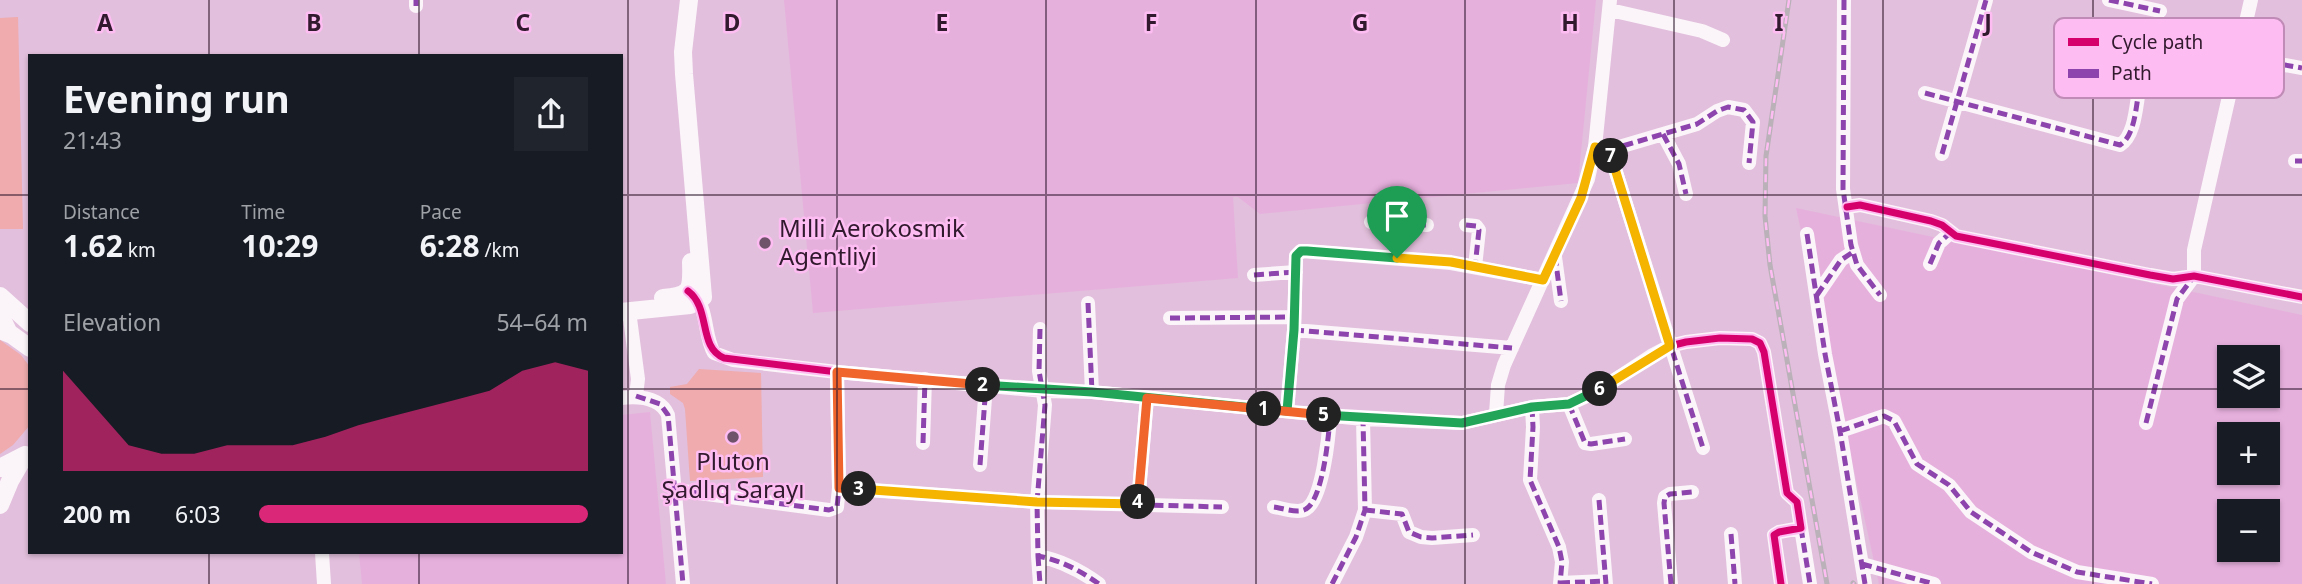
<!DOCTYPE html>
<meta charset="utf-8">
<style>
body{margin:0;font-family:"Noto Sans",sans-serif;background:#20242c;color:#f1f3f6;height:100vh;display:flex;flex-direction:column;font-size:26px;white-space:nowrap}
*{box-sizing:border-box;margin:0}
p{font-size:23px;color:#9ea1a6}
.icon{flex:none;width:38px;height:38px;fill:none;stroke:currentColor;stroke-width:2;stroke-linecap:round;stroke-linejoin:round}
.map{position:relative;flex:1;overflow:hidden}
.details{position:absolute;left:28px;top:54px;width:595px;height:500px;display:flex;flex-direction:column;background:#171b24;border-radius:0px;box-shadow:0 2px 5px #0004}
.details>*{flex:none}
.controls{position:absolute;left:2217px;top:345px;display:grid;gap:14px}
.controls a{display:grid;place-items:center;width:63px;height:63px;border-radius:0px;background:#171b24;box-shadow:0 2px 5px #0004;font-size:35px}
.pin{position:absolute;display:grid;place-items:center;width:60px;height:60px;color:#fff;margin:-72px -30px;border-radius:50% 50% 50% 0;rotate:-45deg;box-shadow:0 0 7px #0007}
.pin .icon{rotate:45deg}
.km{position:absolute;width:35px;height:35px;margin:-18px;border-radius:50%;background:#222;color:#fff;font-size:19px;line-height:35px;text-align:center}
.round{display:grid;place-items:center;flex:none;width:74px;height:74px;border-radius:0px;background:#20242c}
.head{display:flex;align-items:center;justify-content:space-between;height:119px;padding:0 35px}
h1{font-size:38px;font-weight:700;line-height:52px}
.figures{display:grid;grid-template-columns:repeat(3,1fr);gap:10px;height:119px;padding:7px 35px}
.figures div{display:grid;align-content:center}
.figures b{font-size:30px;font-weight:700}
.figures small{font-size:19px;font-weight:400}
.figures p{font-size:19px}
.chart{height:196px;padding:14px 35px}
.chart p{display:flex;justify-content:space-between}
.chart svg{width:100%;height:126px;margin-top:7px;fill:#db2777;opacity:.7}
ul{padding:0 35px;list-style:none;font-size:23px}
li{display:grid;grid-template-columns:112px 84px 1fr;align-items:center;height:52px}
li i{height:18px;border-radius:9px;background:#db2777}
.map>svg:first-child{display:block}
</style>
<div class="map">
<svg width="2302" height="584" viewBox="0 0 2302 584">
<rect width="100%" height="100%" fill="#e2bfdc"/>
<!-- built -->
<path fill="#e6b0dd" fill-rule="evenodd" d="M784 0H1596L1578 183 1260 214 1238 197H1233L1238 278 813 313Z
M1796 208 2302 315V584H1879ZM2230 357H2268V396H2230ZM2230 434H2268V472H2230ZM2230 511H2268V550H2230Z
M650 412 666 584H362L359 553H621V415Z"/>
<!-- green -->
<path fill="#efabad" d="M18 17 23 229H0V18Z
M0 340 21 355 30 367V425L13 445 0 454Z
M699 369 761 373 763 477 690 481 685 409 683 403 670 394V387L687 384Z"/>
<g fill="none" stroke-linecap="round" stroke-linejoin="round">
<!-- minor -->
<path stroke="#fbf5fa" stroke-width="14" d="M416 0V6
M1844 0 1843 189 1851 245 1857 265 1880 295
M2109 0 2160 11
M1610 10 1702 31 1723 40
M2239 57 2302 68
M1925 93 2120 145C2135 136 2136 106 2139 90
M1663 134 1679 164 1686 194
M1595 147 1609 150 1703 448
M1609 150 1697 124 1717 111 1728 107 1744 110 1753 122 1749 163
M1942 154 1986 0
M2295 161H2302
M1847 207 1860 205 1931 221 1942 225 1956 236 2150 275 2173 279 2194 276 2302 297
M1371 222 1427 225
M1466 225 1476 226 1479 230 1475 267
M1807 234 1825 354 1840 431 1865 584
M1555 257 1561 301
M1397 258 1399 224
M1930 264 1939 243 1950 233
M1254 275 1296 272
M2194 276V250L2251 0
M694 295C708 309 704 336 714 353L733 360 837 372 1044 391 1092 392 1363 419 1462 423 1532 407 1569 404 1598 391 1651 356 1670 346 1686 342 1720 338 1752 339 1760 343 1764 352 1787 493 1797 502 1801 528 1779 532 1774 535 1781 584
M1817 295 1841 260 1853 252
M1088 303 1092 392
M0 310 12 335
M629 311 638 379 636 396
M1170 318 1294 317
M1040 329 1039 371 1045 405 1037 502 1038 556C1060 560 1081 571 1099 584
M1294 330 1512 348
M621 398C639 396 660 397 668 415L683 584
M1569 404 1585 443 1591 444 1625 439
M1532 407 1533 427 1530 480 1559 547 1562 562 1560 584
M1287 411 1294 330 1296 256 1301 251 1451 263 1543 280
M1496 414 1498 385 1504 365 1588 179 1595 147 1610 0
M2146 423 2177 299 2194 276
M1840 431 1884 416 1894 421 1917 464 1949 485 1971 512 2031 552 2077 572 2152 584
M923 443 925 379
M980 465 986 385
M839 488 1037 502 1222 507
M675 490 829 510 837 507 839 488 837 372
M1599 500 1606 584
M1138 504 1147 398
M1274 507C1282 508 1298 514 1306 509 1323 499 1329 434 1330 416
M1365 510 1402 514 1409 532 1421 537 1432 538 1473 535
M1801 528 1810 584
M1731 534 1735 584
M322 553 324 584
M1038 556 1040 584
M1862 564 1934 584
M1560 583 1605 581
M1332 584 1356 537 1365 510 1363 419
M1671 584 1664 503 1665 497 1670 494 1692 492"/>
<!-- major -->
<path stroke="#fbf5fa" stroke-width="18" d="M0 296 30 323
M663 298C692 296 692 289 691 262
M621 312 690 305 703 297 684 74 683 52 689 0
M0 330 12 335 30 348
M0 468 25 455
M0 505 10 481 25 455"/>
<!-- rail casing -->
<g stroke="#bab1b9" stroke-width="5">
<path id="rail" d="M1789 0 1766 156 1765 216 1770 265 1827 584
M1853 583 1854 584"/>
</g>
<!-- rail -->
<use href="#rail" stroke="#febdf2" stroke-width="2.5" stroke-dasharray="8" stroke-linecap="butt"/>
<!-- quiet -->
<path stroke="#8e44ad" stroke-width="5" stroke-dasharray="10 5" stroke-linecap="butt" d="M416 0V6
M1844 0 1843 189 1851 245 1857 265 1880 295
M2109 0 2160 11
M2239 57 2302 68
M1925 93 2120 145C2135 136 2136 106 2139 90
M1663 134 1679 164 1686 194
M1595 147 1609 150 1703 448
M1609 150 1697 124 1717 111 1728 107 1744 110 1753 122 1749 163
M1942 154 1986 0
M2295 161H2302
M1371 222 1427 225
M1466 225 1476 226 1479 230 1475 267
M1807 234 1825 354 1840 431 1865 584
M1555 256 1561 301
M1397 258 1399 224
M1930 264 1939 243 1950 233
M1254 275 1296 272
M1817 295 1841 260 1853 252
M1088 303 1092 392
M1170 318 1294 317
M1040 329 1039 371 1045 405 1037 502 1038 556C1060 560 1081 571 1099 584
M1294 330 1512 348
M636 396 660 404 668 415 683 584
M1569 404 1585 443 1591 444 1625 439
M1532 407 1533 427 1530 480 1559 547 1562 562 1560 584
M1287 411 1294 330 1296 256 1301 251 1451 263 1543 280
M2146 423 2177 299 2194 276
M1840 431 1884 416 1894 421 1917 464 1949 485 1971 512 2031 552 2077 572 2152 584
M923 443 925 379
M980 465 986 385
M839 488 1037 502 1222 507
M675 490 829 510 837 507 839 488 837 372
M1599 500 1606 584
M1138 504 1147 398
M1274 507C1282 508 1298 514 1306 509 1323 499 1329 434 1330 416
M1365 510 1402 514 1409 532 1421 537 1432 538 1473 535
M1801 528 1810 584
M1731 534 1735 584
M1038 556 1040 584
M1862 564 1934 584
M1560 583 1605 581
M1332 584 1356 537 1365 510 1363 419
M1671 584 1664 503 1665 497 1670 494 1692 492"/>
<!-- cycleway casing -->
<g stroke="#febdf2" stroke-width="11">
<path id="cycleway" d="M1847 207 1860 205 1931 221 1942 225 1956 236 2150 275 2173 279 2194 276 2302 297
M688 291C711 308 698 348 724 358L837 372 1044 391 1092 392 1363 419 1462 423 1532 407 1569 404 1598 391 1651 356 1670 346 1686 342 1720 338 1752 339 1760 343 1764 352 1787 493 1797 502 1801 528 1779 532 1774 535 1781 584"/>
</g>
<!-- cycleway -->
<use href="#cycleway" stroke="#d6006c" stroke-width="7"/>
</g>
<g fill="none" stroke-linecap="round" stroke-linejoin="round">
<!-- split-1 casing -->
<g stroke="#fff" stroke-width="14">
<path id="split-1" d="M1264 409 1287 411 1294 330 1296 256 1301 251H1307L1397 258"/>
</g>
<!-- split-2 casing -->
<g stroke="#fff" stroke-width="14">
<path id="split-2" d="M983 385 1092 392 1264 409"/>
</g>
<!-- split-3 casing -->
<g stroke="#fff" stroke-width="14">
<path id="split-3" d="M859 489 839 488 837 372 983 385"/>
</g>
<!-- split-4 casing -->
<g stroke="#fff" stroke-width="14">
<path id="split-4" d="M859 489 1037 502 1138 504V502"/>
</g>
<!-- split-5 casing -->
<g stroke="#fff" stroke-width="14">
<path id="split-5" d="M1138 502 1147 398 1324 415"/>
</g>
<!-- split-6 casing -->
<g stroke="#fff" stroke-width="14">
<path id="split-6" d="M1324 415 1462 423 1532 407 1569 404 1600 389"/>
</g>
<!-- split-7 casing -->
<g stroke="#fff" stroke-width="14">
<path id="split-7" d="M1600 389 1670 346 1611 156"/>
</g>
<!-- split-8 casing -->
<g stroke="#fff" stroke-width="14">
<path id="split-8" d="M1397 258 1451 262 1543 280 1581 198 1595 147 1609 150 1611 156"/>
</g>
<!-- split-1 -->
<use href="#split-1" stroke="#22a559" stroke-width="9"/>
<!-- split-2 -->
<use href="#split-2" stroke="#22a559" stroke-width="9"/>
<!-- split-3 -->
<use href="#split-3" stroke="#f0652b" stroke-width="9"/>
<!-- split-4 -->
<use href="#split-4" stroke="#f5b400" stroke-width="9"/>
<!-- split-5 -->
<use href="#split-5" stroke="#f0652b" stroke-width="9"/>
<!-- split-6 -->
<use href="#split-6" stroke="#22a559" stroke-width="9"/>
<!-- split-7 -->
<use href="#split-7" stroke="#f5b400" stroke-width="9"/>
<!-- split-8 -->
<use href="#split-8" stroke="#f5b400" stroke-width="9"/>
</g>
<!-- grid -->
<path fill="none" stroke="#31192e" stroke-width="2" stroke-opacity="0.55" d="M209 0V56M419 0V56M628 0V584M837 0V584M1046 0V584M1256 0V584M1465 0V584M1674 0V584M1883 0V584M2093 0V584M0 195H30M621 195H2302M0 389H30M621 389H2230M2268 389H2302M209 553V584M419 553V584"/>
<!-- markers -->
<g fill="#6f536b" stroke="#febdf2" stroke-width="2.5">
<circle cx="765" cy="243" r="7"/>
<circle cx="733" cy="437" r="7"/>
</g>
<g text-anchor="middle" stroke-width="5" stroke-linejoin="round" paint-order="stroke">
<!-- poi labels -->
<g font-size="24" fill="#31192e" stroke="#febdf2" text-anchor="start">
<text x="779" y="237">Milli Aerokosmik<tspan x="779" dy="28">Agentliyi</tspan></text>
<text x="733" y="470" text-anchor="middle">Pluton<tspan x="733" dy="28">Şadlıq Sarayı</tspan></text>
</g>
</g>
<!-- legend -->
<rect x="2054" y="18" width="230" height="80" rx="10" fill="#febdf2" stroke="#c08cb7" stroke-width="2"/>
<rect x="2068" y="38" width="31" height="8" fill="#d6006c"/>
<rect x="2068" y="69" width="31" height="9" fill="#8e44ad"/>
<g font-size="19" fill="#31192e">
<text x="2111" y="49">Cycle path</text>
<text x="2111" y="80">Path</text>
</g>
<g font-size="23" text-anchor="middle" font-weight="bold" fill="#31192e" stroke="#febdf2" stroke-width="5" stroke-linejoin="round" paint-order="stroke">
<text x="105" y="31">A</text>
<text x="314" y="31">B</text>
<text x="523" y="31">C</text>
<text x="732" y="31">D</text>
<text x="942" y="31">E</text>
<text x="1151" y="31">F</text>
<text x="1360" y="31">G</text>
<text x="1570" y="31">H</text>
<text x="1779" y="31">I</text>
<text x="1988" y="31">J</text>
</g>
</svg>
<div class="controls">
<a><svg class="icon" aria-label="layers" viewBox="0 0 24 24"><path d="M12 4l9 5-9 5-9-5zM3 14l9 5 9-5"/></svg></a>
<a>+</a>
<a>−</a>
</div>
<div class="pin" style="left:1397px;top:258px;background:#1e9e55"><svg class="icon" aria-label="arrive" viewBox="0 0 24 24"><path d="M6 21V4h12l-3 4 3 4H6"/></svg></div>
<b class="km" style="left:1264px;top:409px">1</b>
<b class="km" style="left:983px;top:385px">2</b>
<b class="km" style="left:859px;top:489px">3</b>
<b class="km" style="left:1138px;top:502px">4</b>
<b class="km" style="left:1324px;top:415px">5</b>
<b class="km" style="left:1600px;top:389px">6</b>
<b class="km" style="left:1611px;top:156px">7</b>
<section class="details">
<div class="head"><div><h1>Evening run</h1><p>21:43</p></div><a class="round"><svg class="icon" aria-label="share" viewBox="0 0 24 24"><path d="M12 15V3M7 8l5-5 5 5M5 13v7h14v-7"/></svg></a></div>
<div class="figures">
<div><p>Distance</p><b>1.62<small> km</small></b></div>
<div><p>Time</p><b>10:29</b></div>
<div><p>Pace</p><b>6:28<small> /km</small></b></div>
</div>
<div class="chart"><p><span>Elevation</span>54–64 m</p>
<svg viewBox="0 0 160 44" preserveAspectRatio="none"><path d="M0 44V9L10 22L20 35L30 38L40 38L50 35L60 35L70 35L80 32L90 28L100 25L110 22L120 19L130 16L140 9L150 6L160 9V44z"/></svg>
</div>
<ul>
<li><b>200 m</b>6:03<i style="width:100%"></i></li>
</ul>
</section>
</div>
